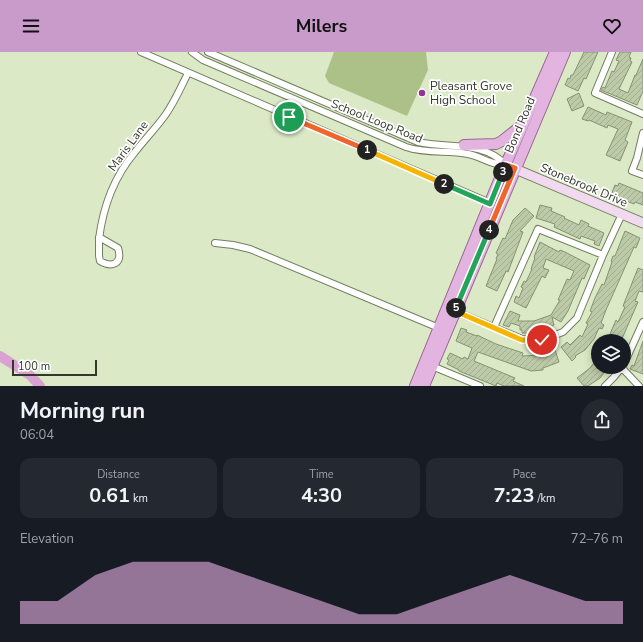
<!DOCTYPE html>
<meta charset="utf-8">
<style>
body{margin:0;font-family:"Nunito Sans",sans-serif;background:#242831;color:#f1f3f6;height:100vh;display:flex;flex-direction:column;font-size:15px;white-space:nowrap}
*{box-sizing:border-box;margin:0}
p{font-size:13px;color:#9ea1a6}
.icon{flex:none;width:22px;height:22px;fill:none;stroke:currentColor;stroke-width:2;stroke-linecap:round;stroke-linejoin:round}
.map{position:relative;height:334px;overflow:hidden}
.panel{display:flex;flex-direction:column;background:#171b24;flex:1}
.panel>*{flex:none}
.controls{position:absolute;left:591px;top:282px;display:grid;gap:8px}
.controls a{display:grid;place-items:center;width:40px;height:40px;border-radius:50%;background:#171b24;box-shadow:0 2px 10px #0003;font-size:20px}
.scale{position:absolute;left:12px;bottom:10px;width:85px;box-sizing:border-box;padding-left:4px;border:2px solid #33382a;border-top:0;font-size:11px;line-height:14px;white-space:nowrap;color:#33382a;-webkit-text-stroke:3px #fff;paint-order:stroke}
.pin{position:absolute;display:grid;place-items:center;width:34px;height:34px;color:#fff;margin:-17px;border:2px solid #fff;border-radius:50%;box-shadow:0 1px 4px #0007}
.km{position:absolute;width:20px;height:20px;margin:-10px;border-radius:50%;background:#222;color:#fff;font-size:11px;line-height:20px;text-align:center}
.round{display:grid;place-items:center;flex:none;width:42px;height:42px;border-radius:21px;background:#242831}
.overview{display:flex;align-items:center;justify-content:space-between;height:68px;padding:0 20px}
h1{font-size:22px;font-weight:700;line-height:30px}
.stats{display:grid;grid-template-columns:repeat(3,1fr);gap:6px;height:68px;padding:4px 20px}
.stats div{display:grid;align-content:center;border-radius:10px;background:#242831;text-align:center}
.stats b{font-size:20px;font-weight:700}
.stats small{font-size:11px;font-weight:400}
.stats p{font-size:11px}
.chart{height:112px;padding:8px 20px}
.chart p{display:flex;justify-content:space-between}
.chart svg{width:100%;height:72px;margin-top:4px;fill:#c99bca;opacity:.7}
header{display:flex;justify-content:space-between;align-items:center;height:52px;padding:0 20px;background:#c99bca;color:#111;font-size:18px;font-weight:700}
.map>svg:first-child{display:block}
</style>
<header><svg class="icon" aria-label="menu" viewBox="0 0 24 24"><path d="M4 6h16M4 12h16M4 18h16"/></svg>Milers<svg class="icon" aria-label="heart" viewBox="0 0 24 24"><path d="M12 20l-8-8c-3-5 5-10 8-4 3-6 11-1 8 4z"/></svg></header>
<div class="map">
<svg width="643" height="334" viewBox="0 0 643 334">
<defs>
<pattern id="building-hatch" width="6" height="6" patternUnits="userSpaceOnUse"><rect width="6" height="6" fill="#bccaa8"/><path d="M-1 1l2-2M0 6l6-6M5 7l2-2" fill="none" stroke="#a2ae91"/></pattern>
</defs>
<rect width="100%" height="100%" fill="#dbe9c6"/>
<!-- garden -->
<path fill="#abc187" d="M334 0H426L428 18 407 64 329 31 325 24Z"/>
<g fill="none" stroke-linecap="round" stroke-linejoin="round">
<!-- river -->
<path stroke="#daa1d4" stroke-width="10" d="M0 304 30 323 40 334"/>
</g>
<!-- building -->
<path fill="url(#building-hatch)" stroke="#869372" d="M584 0H598L586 27 584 26 578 39 565 33 568 26 570 27 571 23H573Z
M620 0H631L629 5 631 6 630 9 632 10 619 37 628 41 635 23H636L643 7V39L637 53 601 38 603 35 605 36 612 19 614 20 619 9 616 8Z
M579 41 584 54 572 59 567 47Z
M588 55 606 63 607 60 632 70 625 88 628 90 620 109 606 103 618 77 608 73 607 76 589 68 588 69 582 67Z
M619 131 643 141V153L635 150 634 152 611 143 615 133 618 134Z
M540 153 552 156 551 159 565 165 564 166 579 173 581 168 589 172 588 174 604 181 599 194 594 192 595 189 581 184 580 187 554 175 555 172 536 166Z
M525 156 534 164 520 179 523 180 508 220 506 219 497 239 486 234 497 207H496L498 202 496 201 503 186 505 187 513 168Z
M625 179 640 186 636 196 634 195 606 258 601 271 604 273 602 277 599 276 594 287 585 298 575 304 576 305 572 309 561 295 567 290 570 293 580 283 582 285 588 272 586 271 592 260 590 259 595 246 602 232 604 233 612 210 611 209 613 204H615Z
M540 190 559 200 560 198 565 200 590 213 584 227 582 226 568 259 561 270 552 265 554 273 546 276 547 279 541 281H522V278H520V274L511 271 509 275 503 273 510 259 520 263 518 269H534L551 263 560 248H558L567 227 570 228 574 219 546 207 543 216 549 218 545 226 542 224 526 256 514 250 516 244 519 246 523 236 521 235 524 229 526 230 532 217H531L535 206 534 205Z
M638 216 643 218V240L639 239 635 249 638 250 621 289H607L616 268 618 270 625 255 623 254Z
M461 276 467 278 466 280 477 284V283L496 292 523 301 522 304 543 303 555 298 559 310 543 316V318L531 319 478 300 474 309 515 326 513 329 524 334H504L497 331 496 334 459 319V318L447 312 449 308 447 307 450 301 463 307 464 305 468 307 472 296 456 289Z
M643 289V322L630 317 632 313 634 314Z
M598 306V315H606L602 320 604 321 600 326 588 334H584L577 326 590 316Z"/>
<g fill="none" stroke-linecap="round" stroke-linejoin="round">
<!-- street casing -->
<g stroke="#737f5f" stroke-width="8">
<path id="street" d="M141 0 490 151
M192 0 203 8 406 95C426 102 447 98 468 102 483 105 489 113 506 113
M208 0 418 90C448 97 483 88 506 113
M612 0 595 41 643 62
M643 81 637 106 632 119 643 123
M99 185 118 196C123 212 112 216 100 209L99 204V187C103 155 114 125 135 100 145 87 157 75 166 62 175 49 181 35 188 21
M215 191 233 193 250 197 439 276
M455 259 522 287 542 288 563 280 577 266 603 203 622 162
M494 275 538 177 603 203
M624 312 643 270
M432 314 480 334
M622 316 639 334
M605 334 614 325 622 315"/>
</g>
<!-- secondary casing -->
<g stroke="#737f5f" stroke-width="11">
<path id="secondary" d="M506 113 643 171"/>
</g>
<!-- primary casing -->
<g stroke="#9a6893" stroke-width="12">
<path id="primary" d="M464 93 496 92 502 89 521 74
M415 334 502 121 555 0
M424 334 565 0"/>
</g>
<!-- street -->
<use href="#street" stroke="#fff" stroke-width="6"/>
<!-- secondary -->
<use href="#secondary" stroke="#f1daef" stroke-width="9"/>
<!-- primary -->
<use href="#primary" stroke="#e3b4e0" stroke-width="10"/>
</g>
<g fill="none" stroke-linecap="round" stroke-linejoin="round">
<!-- split-1 casing -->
<g stroke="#fff" stroke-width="8">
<path id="split-1" d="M289 65 367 98"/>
</g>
<!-- split-2 casing -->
<g stroke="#fff" stroke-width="8">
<path id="split-2" d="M367 98 444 132"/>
</g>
<!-- split-3 casing -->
<g stroke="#fff" stroke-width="8">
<path id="split-3" d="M444 132 490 152 503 120"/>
</g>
<!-- split-4 casing -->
<g stroke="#fff" stroke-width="8">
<path id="split-4" d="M489 178 515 116 506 113 503 120"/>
</g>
<!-- split-5 casing -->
<g stroke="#fff" stroke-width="8">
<path id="split-5" d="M456 256 489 178"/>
</g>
<!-- split-6 casing -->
<g stroke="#fff" stroke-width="8">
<path id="split-6" d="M456 256 455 259 522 288H542"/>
</g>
<!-- split-1 -->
<use href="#split-1" stroke="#f0652b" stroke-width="5"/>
<!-- split-2 -->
<use href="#split-2" stroke="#f5b400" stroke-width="5"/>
<!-- split-3 -->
<use href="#split-3" stroke="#22a559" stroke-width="5"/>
<!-- split-4 -->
<use href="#split-4" stroke="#f0652b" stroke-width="5"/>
<!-- split-5 -->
<use href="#split-5" stroke="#22a559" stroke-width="5"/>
<!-- split-6 -->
<use href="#split-6" stroke="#f5b400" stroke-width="5"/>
</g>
<!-- markers -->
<circle fill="#983094" stroke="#fff" stroke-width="1.5" cx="422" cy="41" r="4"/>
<g text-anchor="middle" stroke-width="3.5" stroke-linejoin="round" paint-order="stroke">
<!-- poi labels -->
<g font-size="12" fill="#33382a" stroke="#fff" text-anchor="start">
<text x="430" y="38">Pleasant Grove<tspan x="430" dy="14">High School</tspan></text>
</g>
<!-- street labels -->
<g font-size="12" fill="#33382a" stroke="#fff">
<text transform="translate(377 69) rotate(22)" y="4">School Loop Road</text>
<text transform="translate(520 73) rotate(-67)" y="4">Bond Road</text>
<text transform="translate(128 94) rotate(-54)" y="4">Maris Lane</text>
<text transform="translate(584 133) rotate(23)" y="4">Stonebrook Drive</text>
</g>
</g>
</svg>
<div class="controls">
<a><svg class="icon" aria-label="layers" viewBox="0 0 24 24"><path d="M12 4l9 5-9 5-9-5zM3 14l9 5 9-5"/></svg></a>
</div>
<div class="scale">100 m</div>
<div class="pin" style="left:289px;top:65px;background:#1e9e55"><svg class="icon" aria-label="arrive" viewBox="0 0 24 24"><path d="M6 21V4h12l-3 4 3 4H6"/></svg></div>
<div class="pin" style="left:542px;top:288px;background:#d93025"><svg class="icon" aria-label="check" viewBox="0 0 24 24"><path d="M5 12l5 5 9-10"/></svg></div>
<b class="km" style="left:367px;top:98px">1</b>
<b class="km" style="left:444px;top:132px">2</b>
<b class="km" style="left:503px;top:120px">3</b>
<b class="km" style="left:489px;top:178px">4</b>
<b class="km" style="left:456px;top:256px">5</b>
</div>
<section class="panel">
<div class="overview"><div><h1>Morning run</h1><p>06:04</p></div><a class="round"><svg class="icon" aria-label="share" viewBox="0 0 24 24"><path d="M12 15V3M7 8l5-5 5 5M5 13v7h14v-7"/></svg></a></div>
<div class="stats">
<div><p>Distance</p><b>0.61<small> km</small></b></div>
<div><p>Time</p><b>4:30</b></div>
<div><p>Pace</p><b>7:23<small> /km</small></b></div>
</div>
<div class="chart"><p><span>Elevation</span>72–76 m</p>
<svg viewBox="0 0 160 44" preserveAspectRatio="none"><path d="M0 44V30L10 30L20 14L30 6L40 6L50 6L60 14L70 22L80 30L90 38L100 38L110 30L120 22L130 14L140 22L150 30L160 30V44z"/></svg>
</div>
</section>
